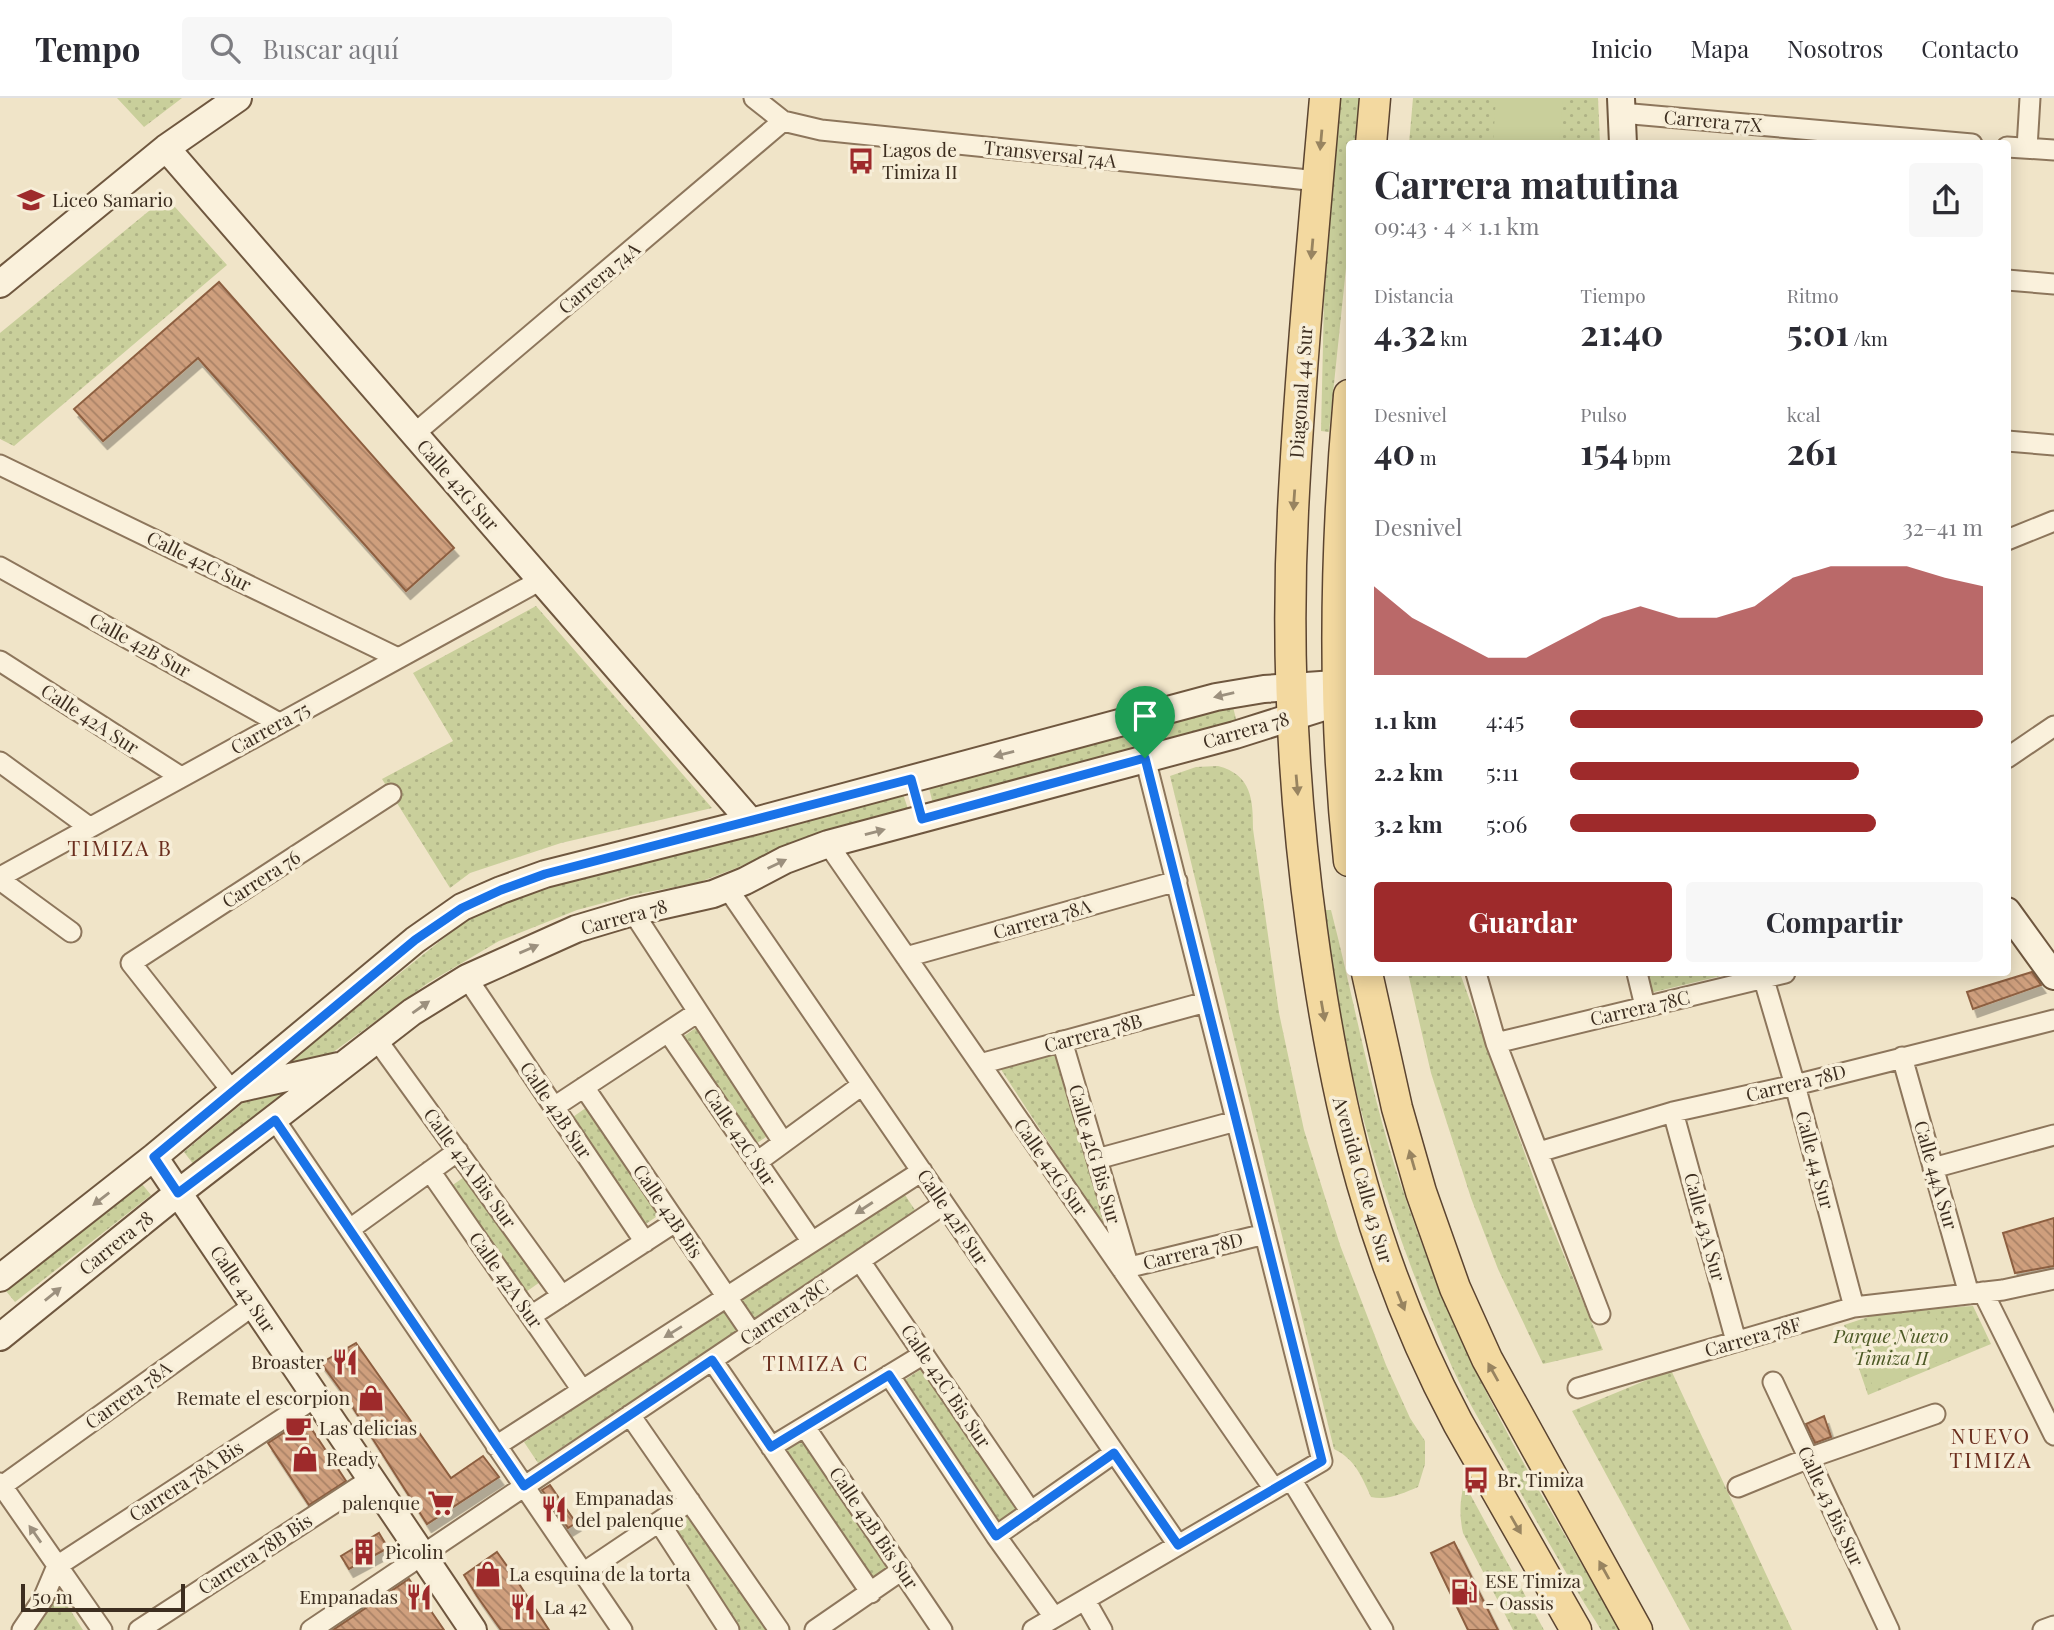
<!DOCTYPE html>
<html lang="es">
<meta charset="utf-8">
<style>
body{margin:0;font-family:"Playfair Display",serif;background:#f7f7f7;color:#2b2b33;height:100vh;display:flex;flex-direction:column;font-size:26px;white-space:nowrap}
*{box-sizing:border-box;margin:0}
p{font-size:23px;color:#7c7c81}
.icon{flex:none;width:38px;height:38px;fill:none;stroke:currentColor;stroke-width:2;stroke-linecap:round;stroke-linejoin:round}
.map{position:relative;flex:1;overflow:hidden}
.drawer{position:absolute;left:1346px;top:42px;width:665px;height:836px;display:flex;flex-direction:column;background:#fff;border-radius:7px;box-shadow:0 4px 18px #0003}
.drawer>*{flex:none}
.scale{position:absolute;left:21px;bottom:18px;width:164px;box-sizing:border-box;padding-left:7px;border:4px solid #3d2e20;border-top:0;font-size:19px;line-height:24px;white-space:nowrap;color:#3d2e20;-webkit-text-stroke:5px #f7eed8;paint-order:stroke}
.pin{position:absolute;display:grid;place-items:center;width:60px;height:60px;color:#fff;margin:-72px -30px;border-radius:50% 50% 50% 0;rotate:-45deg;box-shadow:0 0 7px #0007}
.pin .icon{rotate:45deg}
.round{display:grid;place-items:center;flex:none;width:74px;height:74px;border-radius:7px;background:#f7f7f7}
.headline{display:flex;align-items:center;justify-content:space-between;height:119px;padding:0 28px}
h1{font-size:38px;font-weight:700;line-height:52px}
.figures{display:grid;grid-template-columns:repeat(3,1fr);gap:10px;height:119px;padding:7px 28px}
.figures div{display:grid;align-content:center}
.figures b{font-size:35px;font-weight:700}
.figures small{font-size:19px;font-weight:400}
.figures p{font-size:19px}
.chart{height:196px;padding:14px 28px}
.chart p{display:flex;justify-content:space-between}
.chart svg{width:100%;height:126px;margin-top:7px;fill:#9e2a2b;opacity:.7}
.button{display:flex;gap:14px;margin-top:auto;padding:14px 28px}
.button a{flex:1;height:80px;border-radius:7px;background:#9e2a2b;color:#fff;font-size:28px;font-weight:700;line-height:80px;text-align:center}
.button a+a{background:#f7f7f7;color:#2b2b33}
ul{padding:0 28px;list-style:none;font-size:23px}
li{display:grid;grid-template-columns:112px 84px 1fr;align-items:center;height:52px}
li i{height:18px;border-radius:9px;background:#9e2a2b}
header{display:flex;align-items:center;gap:42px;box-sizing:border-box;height:98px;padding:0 35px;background:#fff;border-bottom:2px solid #e1e1e2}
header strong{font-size:33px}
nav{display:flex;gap:38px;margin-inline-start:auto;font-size:24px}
.search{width:490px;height:63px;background:#f7f7f7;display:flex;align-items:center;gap:18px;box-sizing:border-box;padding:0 24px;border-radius:7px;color:#7c7c81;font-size:26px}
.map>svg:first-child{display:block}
</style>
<header>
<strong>Tempo</strong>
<div class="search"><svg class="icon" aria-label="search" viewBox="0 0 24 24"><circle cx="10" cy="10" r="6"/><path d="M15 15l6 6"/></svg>Buscar aquí</div>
<nav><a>Inicio</a><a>Mapa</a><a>Nosotros</a><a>Contacto</a></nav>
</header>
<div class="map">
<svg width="2054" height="1532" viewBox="0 0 2054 1532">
<defs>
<pattern id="grass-dots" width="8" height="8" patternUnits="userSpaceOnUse" patternTransform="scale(1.75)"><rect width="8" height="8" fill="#c9cf9b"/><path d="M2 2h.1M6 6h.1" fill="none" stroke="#aeb285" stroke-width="1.8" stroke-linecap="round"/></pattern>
<pattern id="building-back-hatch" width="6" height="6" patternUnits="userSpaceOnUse" patternTransform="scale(1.75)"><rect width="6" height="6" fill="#cf9f7d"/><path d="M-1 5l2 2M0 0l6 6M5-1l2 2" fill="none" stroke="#a98266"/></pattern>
<filter id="shadow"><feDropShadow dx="4.5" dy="8" stdDeviation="0" flood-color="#0004"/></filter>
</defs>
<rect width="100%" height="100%" fill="#f0e4c8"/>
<!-- grass -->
<path fill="url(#grass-dots)" d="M117 0H182L144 29Z
M1340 0H1361L1358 45 1349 46V141L1329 334 1321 333 1324 202Z
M1413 0H1598L1600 45 1409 46Z
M166 99 227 167 14 348 0 341V235Z
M536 508 712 710 561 745 470 775 450 790 382 681 453 643 413 575Z
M1233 609 1237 625 933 706 929 690Z
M1218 668C1252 677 1253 702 1253 731L1279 915 1304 1032 1340 1147 1386 1267 1410 1320 1425 1343V1366L1418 1389C1403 1395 1388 1403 1371 1399 1362 1379 1355 1361 1334 1351L1170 678 1196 669Z
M903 696 909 714 788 746 739 769 697 785 637 796 577 812 499 843 428 885 325 960 280 971 474 816 542 788 759 737Z
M1322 812H1331C1355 905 1371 999 1402 1090 1422 1150 1446 1210 1473 1267 1516 1358 1570 1445 1620 1532H1601C1568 1480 1538 1426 1508 1372 1489 1338 1468 1305 1452 1269 1386 1120 1343 974 1322 812Z
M1408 875H1460L1544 1109 1603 1252 1543 1266 1498 1171 1471 1100 1431 975Z
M1645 875H1733L1650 895Z
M700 927 773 1034 753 1048 680 941Z
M1059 951 1110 1138 1000 970Z
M298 988 194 1067 184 1054 244 1004Z
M590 1007 663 1114 643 1128 570 1021Z
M467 1077 543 1182 523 1196 447 1091Z
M142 1086 151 1097 15 1204 6 1193Z
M903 1094 917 1115 538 1365 524 1344Z
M1973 1208 1991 1246 1868 1297 1844 1227 1883 1214Z
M923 1270 1018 1410 998 1424 903 1283Z
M1671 1272 1792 1532H1690L1572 1313Z
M799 1335 894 1476 874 1489 778 1349Z
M1464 1385 1544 1532H1513L1463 1435C1459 1417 1460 1403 1464 1385Z
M686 1408 770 1532H741L666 1422Z
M56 1490 83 1532H34L46 1517Z"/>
<!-- garden -->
<path fill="#c9cf9b" d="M1496 0H1563L1559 45H1493Z
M1933 1215 1954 1257 1874 1291 1856 1248Z"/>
<!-- building -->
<path fill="url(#building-back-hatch)" stroke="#8d5f41" stroke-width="2" filter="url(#shadow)" d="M219 184 454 450 406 493 198 260 103 343 74 311Z
M2032 874 2041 887 1973 911 1967 894Z
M2054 1120V1168L2015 1175 2003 1135Z
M356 1245 451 1380 483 1358 499 1379 427 1426 348 1302 321 1265Z
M1824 1318 1831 1339 1815 1345 1806 1326Z
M305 1321 346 1383 309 1407 268 1345Z
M550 1387 576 1425 568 1430 542 1392Z
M379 1435 388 1450 349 1471 341 1458Z
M1454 1444 1498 1532H1468L1431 1455Z
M497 1454 512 1475 549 1532H501L477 1498 464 1477Z
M409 1481 444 1532H333Z"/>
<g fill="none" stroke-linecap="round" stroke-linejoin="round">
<!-- street casing -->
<g stroke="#8d765c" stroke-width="23">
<path id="street" d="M754 0 783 23 821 32 1318 83
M1621 15 1972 46
M2007 49 2054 52
M2027 50 2030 0
M2007 182 2054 186
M414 336 783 23
M2007 343 2054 347
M0 367 398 560
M2007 442 2054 423
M0 469 279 625
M0 563 181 679
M2007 660 2054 628
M0 664 89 729
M828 746 1274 1391
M0 779 541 482
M0 782 71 834
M728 791 1178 1447
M633 814 783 1044
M906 859 1177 783
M1476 875 1496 945 1600 1216
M1637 875 1645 908
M1762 875 1795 987 1854 1209
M467 880 645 1144
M668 934 812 1144
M377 942 562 1198
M1062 943 1129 1170
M1496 945 1785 875
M1902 959 1969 1196
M980 966 1206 904
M584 989 752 1236
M232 993 131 865 391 696
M554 1009 698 914
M1673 1014 1736 1243
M275 1022 622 1532
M1539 1054 1673 1014 1795 987 2054 922
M1097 1061 1236 1023
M757 1064 862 987
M1933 1070 2054 1037
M430 1073 582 1292
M350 1131 458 1053
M860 1163 1031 1414
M1122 1171 1265 1136
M1983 1194 2054 1337
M531 1218 675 1124
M712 1262 871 1495
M889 1277 996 1438 1054 1519
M1773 1284 1889 1532
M1578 1290 1854 1209 2003 1192 2054 1181
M630 1317 779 1532
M805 1329 942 1532
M496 1348 922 1073
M771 1349 924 1256
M1291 1381 1383 1532
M0 1385 102 1532
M2 1388 254 1207
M1738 1389 1809 1360 1935 1316
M659 1424 729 1532
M996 1438 1114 1355
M583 1475 690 1403
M1085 1502 1102 1532
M22 1532 43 1501 57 1468 316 1299
M139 1532 371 1381
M311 1532 944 1106
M815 1532 902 1472
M1033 1532 1322 1363 1145 660
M2043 1532 2054 1528"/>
</g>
<!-- secondary casing -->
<g stroke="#6f573f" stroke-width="30">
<path id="secondary" d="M1621 0 1623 46
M166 50 751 724
M0 186 166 50 238 0
M2007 813 2054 878
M237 991 339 968
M154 1059 473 1532
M0 1180 154 1059 415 842 462 809 501 792 545 776 751 724 1216 599 1264 591 1349 585
M0 1239 178 1095 412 914 467 880 576 831 633 814 713 796 745 783 785 762 828 746 1235 637 1349 601"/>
</g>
<!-- primary casing -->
<g stroke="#5b4430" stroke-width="33">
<path id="primary" d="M1325 0C1313 138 1300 275 1293 413 1286 553 1293 694 1312 833 1336 1010 1373 1166 1458 1325L1576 1532
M1371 46 1375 0
M1349 297C1335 452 1332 608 1349 763
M1367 875 1397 1010 1421 1094 1455 1190 1487 1261 1637 1532"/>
</g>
<!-- street -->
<use href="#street" stroke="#faf1dc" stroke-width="19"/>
<!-- secondary -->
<use href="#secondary" stroke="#faf1dc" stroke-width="26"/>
<!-- primary -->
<use href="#primary" stroke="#f3d9a0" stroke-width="30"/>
</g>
<!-- one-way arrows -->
<defs><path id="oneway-solid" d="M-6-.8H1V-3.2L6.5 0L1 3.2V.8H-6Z" transform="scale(1.75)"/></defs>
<g fill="#988460">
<use href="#oneway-solid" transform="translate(1321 42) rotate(95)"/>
<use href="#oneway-solid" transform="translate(1312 151) rotate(95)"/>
<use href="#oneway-solid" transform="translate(1294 402) rotate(94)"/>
<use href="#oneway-solid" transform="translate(1297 687) rotate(85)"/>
<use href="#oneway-solid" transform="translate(1323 913) rotate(80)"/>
<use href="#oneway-solid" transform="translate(1412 1062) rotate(-106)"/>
<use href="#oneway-solid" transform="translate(1401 1203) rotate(68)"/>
<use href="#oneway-solid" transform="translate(1493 1274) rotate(-119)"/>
<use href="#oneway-solid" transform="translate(1516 1427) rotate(60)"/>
<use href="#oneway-solid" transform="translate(1604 1472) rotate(-119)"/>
</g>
<g fill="#9c907e">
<use href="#oneway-solid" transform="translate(1224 597) rotate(167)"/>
<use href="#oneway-solid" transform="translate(1004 656) rotate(165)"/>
<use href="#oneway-solid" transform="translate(875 734) rotate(-15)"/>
<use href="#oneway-solid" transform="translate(777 766) rotate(-26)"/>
<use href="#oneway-solid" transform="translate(529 851) rotate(-23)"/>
<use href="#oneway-solid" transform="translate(421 909) rotate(-35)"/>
<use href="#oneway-solid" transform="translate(101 1101) rotate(142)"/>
<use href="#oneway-solid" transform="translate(864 1110) rotate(147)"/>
<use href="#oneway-solid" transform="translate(53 1196) rotate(-39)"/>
<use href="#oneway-solid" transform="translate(673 1234) rotate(148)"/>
<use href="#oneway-solid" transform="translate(35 1436) rotate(-125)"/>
</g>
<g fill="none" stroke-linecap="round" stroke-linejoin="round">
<!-- route casing -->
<g stroke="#fff" stroke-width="14">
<path id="route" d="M1145 660 1322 1363 1178 1447 1114 1355 996 1438 889 1277 771 1349 712 1262 524 1388 275 1022 178 1095 154 1059 415 842 462 810 501 792 545 776 911 681 922 721Z"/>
</g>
<!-- route -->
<use href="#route" stroke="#1a73e8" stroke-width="9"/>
</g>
<!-- icons -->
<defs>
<g id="bus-bare" transform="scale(2.1)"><path d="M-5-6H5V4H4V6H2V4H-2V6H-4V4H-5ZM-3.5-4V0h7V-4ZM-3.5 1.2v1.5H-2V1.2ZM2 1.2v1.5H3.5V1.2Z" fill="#9e2a2b" stroke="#f7eed8" stroke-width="2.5" paint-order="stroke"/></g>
<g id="school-bare" transform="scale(2.1)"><path d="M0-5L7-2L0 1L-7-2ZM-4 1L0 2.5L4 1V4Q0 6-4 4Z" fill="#9e2a2b" stroke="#f7eed8" stroke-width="2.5" paint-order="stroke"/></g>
<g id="restaurant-bare" transform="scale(2.1)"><path d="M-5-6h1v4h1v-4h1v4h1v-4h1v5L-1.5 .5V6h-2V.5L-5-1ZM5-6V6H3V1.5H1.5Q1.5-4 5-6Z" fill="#9e2a2b" stroke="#f7eed8" stroke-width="2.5" paint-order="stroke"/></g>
<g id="shop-bare" transform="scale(2.1)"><path d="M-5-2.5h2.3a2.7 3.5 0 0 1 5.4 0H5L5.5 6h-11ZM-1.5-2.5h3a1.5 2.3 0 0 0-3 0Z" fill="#9e2a2b" stroke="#f7eed8" stroke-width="2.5" paint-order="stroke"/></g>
<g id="cafe-bare" transform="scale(2.1)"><path d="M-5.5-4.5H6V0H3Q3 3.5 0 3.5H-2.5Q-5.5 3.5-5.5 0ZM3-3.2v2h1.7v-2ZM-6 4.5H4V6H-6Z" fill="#9e2a2b" stroke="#f7eed8" stroke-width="2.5" paint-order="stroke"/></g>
<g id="supermarket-bare" transform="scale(2.1)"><path d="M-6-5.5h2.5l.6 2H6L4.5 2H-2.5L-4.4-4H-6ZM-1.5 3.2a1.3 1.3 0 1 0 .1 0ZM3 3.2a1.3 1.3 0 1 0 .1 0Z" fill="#9e2a2b" stroke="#f7eed8" stroke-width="2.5" paint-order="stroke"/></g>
<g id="building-bare" transform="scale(2.1)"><path d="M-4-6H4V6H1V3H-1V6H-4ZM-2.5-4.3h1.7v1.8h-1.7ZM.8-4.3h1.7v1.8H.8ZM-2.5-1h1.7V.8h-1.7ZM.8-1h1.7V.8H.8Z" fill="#9e2a2b" stroke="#f7eed8" stroke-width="2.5" paint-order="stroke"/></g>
<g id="fuel-bare" transform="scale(2.1)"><path d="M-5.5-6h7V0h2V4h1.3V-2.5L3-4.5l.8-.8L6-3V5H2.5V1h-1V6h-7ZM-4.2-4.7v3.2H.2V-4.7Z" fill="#9e2a2b" stroke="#f7eed8" stroke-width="2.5" paint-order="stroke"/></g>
</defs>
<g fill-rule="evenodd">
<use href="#bus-bare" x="861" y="63"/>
<use href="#school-bare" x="31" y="102"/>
<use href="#restaurant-bare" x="345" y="1264"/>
<use href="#shop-bare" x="371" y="1300"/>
<use href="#cafe-bare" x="298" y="1330"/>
<use href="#shop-bare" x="305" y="1361"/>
<use href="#bus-bare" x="1476" y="1382"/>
<use href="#supermarket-bare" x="441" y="1405"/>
<use href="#restaurant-bare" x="554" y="1411"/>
<use href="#building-bare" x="364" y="1454"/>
<use href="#shop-bare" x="488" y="1476"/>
<use href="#fuel-bare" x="1464" y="1494"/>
<use href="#restaurant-bare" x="419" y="1499"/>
<use href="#restaurant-bare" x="523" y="1509"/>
</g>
<g text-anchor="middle" stroke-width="7" stroke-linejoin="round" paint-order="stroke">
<!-- street labels -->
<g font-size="19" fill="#3d2e20" stroke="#f7eed8">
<text transform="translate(1713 23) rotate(5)" y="7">Carrera 77X</text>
<text transform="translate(1050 56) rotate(6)" y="7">Transversal 74A</text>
<text transform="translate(599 180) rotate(-40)" y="7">Carrera 74A</text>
<text transform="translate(1301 294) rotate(-86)" y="7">Diagonal 44 Sur</text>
<text transform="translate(458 387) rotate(49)" y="7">Calle 42G Sur</text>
<text transform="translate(199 463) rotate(26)" y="7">Calle 42C Sur</text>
<text transform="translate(140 547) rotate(29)" y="7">Calle 42B Sur</text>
<text transform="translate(90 621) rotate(33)" y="7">Calle 42A Sur</text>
<text transform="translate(270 630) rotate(-29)" y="7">Carrera 75</text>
<text transform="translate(1246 632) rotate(-16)" y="7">Carrera 78</text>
<text transform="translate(261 781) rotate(-33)" y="7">Carrera 76</text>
<text transform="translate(624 819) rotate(-15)" y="7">Carrera 78</text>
<text transform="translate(1042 821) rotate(-16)" y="7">Carrera 78A</text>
<text transform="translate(1640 910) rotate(-13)" y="7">Carrera 78C</text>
<text transform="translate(1093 935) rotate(-15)" y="7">Carrera 78B</text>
<text transform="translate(1796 985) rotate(-14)" y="7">Carrera 78D</text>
<text transform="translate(556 1012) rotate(56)" y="7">Calle 42B Sur</text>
<text transform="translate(740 1039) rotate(56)" y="7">Calle 42C Sur</text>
<text transform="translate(1095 1056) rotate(74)" y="7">Calle 42G Bis Sur</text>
<text transform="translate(1815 1062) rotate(75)" y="7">Calle 44 Sur</text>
<text transform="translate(1051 1069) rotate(55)" y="7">Calle 42G Sur</text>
<text transform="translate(470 1070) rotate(54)" y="7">Calle 42A Bis Sur</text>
<text transform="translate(1936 1077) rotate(74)" y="7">Calle 44A Sur</text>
<text transform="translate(1363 1082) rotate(74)" y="7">Avenida Calle 43 Sur</text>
<text transform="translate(668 1113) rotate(56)" y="7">Calle 42B Bis</text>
<text transform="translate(953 1119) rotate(56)" y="7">Calle 42F Sur</text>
<text transform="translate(1705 1129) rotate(75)" y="7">Calle 43A Sur</text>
<text transform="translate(116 1145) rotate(-39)" y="7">Carrera 78</text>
<text transform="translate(1193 1153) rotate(-14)" y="7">Carrera 78D</text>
<text transform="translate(506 1182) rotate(55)" y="7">Calle 42A Sur</text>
<text transform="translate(243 1191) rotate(56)" y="7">Calle 42 Sur</text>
<text transform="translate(784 1214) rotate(-34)" y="7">Carrera 78C</text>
<text transform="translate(1753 1239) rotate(-16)" y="7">Carrera 78F</text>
<text transform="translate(946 1288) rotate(56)" y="7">Calle 42C Bis Sur</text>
<text transform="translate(128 1297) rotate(-36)" y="7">Carrera 78A</text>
<text transform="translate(186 1383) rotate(-33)" y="7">Carrera 78A Bis</text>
<text transform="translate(1831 1408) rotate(65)" y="7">Calle 43 Bis Sur</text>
<text transform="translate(874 1430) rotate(56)" y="7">Calle 42B Bis Sur</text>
<text transform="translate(255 1456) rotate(-33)" y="7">Carrera 78B Bis</text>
</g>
<!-- poi labels -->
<g font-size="19" fill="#3d2e20" stroke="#f7eed8" text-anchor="start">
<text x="882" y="59">Lagos de<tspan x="882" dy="22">Timiza II</tspan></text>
<text x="52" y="109">Liceo Samario</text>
<text x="324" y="1271" text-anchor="end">Broaster</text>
<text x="350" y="1307" text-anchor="end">Remate el escorpion</text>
<text x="319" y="1337">Las delicias</text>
<text x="326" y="1368">Ready</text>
<text x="1497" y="1389">Br. Timiza</text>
<text x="575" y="1407">Empanadas<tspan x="575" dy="22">del palenque</tspan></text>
<text x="420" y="1412" text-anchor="end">palenque</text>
<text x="385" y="1461">Picolin</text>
<text x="509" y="1483">La esquina de la torta</text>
<text x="1485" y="1490">ESE Timiza<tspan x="1485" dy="22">- Oassis</tspan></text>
<text x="398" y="1506" text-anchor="end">Empanadas</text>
<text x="544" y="1516">La 42</text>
</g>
<!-- park labels -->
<g font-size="19" font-style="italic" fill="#4d5a26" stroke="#f7eed8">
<text x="1891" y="1245">Parque Nuevo<tspan x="1891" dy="22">Timiza II</tspan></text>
</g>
<!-- neighbourhood labels -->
<g font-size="21" letter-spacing="2" fill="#6b2e1e" stroke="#f7eed8">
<text x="120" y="758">TIMIZA B</text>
<text x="816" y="1273">TIMIZA C</text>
<text x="1991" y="1346">NUEVO<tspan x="1991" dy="24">TIMIZA</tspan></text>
</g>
</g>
</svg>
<div class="scale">50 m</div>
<div class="pin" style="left:1145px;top:660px;background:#1e9e55"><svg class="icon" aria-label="arrive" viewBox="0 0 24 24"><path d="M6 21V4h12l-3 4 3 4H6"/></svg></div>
<section class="drawer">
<div class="headline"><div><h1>Carrera matutina</h1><p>09:43 · 4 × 1.1 km</p></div><a class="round"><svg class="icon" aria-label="share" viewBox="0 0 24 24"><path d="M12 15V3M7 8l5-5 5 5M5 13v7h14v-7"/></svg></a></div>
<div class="figures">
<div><p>Distancia</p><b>4.32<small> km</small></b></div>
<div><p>Tiempo</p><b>21:40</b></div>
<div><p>Ritmo</p><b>5:01<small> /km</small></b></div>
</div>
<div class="figures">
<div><p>Desnivel</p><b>40<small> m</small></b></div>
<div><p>Pulso</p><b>154<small> bpm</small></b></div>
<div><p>kcal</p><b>261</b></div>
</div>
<div class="chart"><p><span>Desnivel</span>32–41 m</p>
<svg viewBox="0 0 160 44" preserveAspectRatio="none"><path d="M0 44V13L10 24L20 31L30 38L40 38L50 31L60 24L70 20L80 24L90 24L100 20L110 10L120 6L130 6L140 6L150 10L160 13V44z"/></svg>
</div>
<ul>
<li><b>1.1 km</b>4:45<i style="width:100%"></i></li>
<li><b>2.2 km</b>5:11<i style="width:70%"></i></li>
<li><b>3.2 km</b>5:06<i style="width:74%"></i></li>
</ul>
<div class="button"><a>Guardar</a><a>Compartir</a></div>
</section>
</div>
